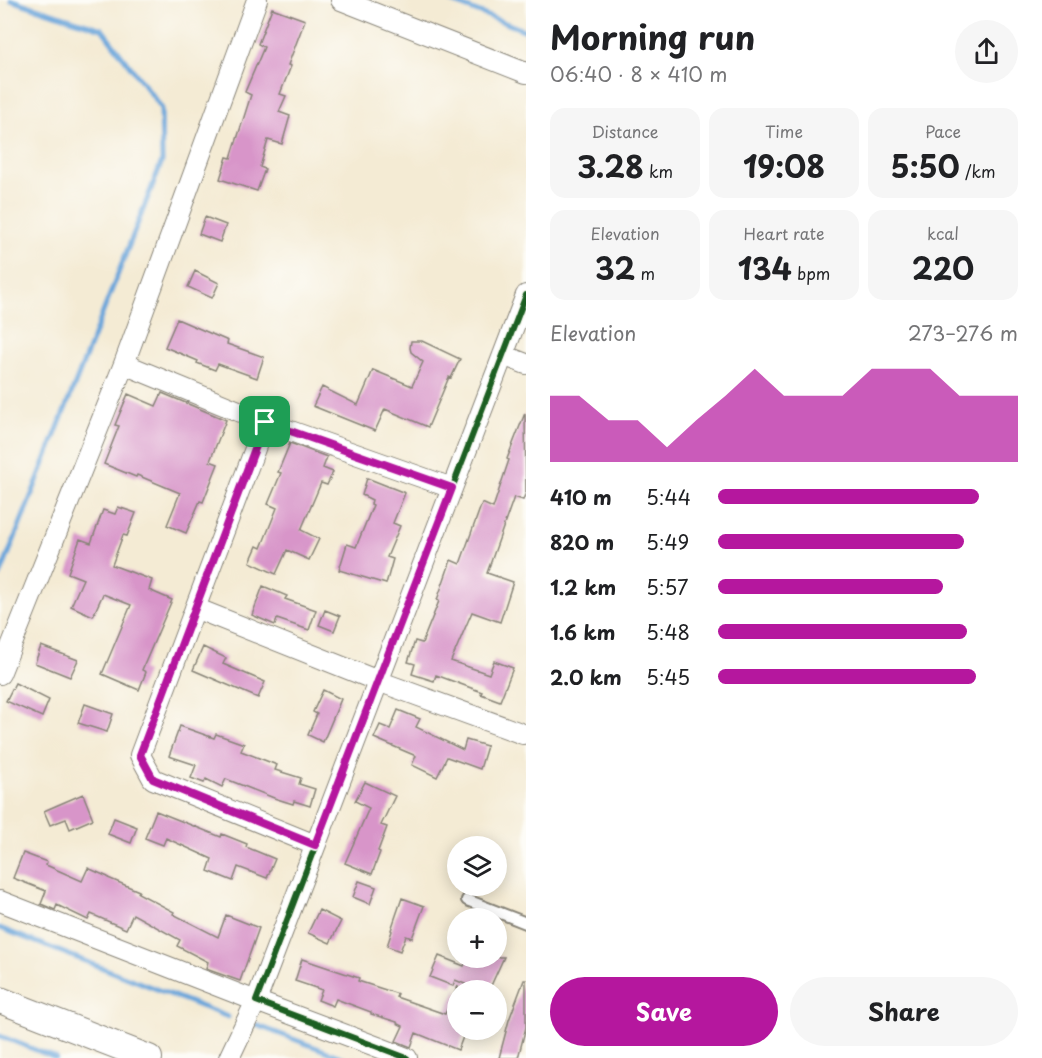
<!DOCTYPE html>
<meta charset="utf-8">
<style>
body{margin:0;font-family:"Playpen Sans",sans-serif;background:#f6f6f6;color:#202124;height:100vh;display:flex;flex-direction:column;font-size:22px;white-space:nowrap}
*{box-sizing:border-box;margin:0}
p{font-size:20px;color:#757577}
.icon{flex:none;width:33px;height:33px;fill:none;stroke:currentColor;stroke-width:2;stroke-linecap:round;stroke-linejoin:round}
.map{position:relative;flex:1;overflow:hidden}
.details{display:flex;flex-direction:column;background:#fff;width:516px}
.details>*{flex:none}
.buttons{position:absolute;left:447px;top:836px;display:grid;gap:12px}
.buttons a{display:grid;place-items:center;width:60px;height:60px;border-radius:50%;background:#fff;box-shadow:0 3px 15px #0003;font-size:30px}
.pin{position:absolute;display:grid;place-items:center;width:51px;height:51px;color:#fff;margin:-26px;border-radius:12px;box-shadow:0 3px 9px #0006}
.round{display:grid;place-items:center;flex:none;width:63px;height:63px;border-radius:32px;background:#f6f6f6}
.headline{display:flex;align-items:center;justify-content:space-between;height:102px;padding:0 24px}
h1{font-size:33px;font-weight:700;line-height:45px}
.metrics{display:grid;grid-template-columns:repeat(3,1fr);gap:9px;height:102px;padding:6px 24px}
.metrics div{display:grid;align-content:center;border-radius:15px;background:#f6f6f6;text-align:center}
.metrics b{font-size:30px;font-weight:700}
.metrics small{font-size:16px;font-weight:400}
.metrics p{font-size:16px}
.chart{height:168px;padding:12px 24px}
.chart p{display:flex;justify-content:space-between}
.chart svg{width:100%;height:108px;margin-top:6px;fill:#b5179e;opacity:.7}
.button{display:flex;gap:12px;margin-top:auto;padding:12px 24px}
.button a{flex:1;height:69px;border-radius:36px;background:#b5179e;color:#fff;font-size:24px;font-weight:700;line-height:69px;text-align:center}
.button a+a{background:#f6f6f6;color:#202124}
ul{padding:0 24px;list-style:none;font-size:20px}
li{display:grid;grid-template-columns:96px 72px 1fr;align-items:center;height:45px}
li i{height:15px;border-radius:8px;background:#b5179e}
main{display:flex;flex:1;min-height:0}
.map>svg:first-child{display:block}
</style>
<main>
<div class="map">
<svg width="526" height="1058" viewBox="0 0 526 1058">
<rect width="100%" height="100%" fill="#fdfcf7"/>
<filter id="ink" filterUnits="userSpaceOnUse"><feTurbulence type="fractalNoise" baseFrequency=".0167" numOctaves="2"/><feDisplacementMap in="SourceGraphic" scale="12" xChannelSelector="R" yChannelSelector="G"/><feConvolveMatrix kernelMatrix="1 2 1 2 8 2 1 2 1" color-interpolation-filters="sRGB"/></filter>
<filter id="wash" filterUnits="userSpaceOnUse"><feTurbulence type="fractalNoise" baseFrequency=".008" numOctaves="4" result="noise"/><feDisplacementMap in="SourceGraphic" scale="24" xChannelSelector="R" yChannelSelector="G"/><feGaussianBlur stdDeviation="1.35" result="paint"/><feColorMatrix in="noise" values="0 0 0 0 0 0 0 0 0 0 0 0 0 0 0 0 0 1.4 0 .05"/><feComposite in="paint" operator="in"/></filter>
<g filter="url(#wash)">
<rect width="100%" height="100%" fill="#f4ebd4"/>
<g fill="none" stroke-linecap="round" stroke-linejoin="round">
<!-- stream -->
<path stroke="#69a5da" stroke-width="5" d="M447 0 526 31
M0 576 162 161 161 107 102 29 11 0
M0 928 228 1017
M256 1025 344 1058
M0 1036 56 1058"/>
</g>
<g id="blocks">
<!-- building -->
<path fill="#d895c9" d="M272 8 305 20 288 65 291 66 280 94 286 96 279 112 290 116 282 144 268 140 260 167 265 169 257 191 220 179 227 157 231 158 251 95 245 92 264 47 258 44Z
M205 217 226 225 220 242 199 234Z
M195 271 219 283 212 298 188 287Z
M177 319 228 341 227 344 264 357 257 378 218 364 215 370 197 363 198 361 165 347Z
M411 341H422L460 359 451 378 449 377 428 427 385 409 375 431 313 406 322 387 358 405 373 370 412 386 423 362 411 352 410 348Z
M162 393 226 420 210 461 218 464 203 502 200 501 186 533 167 525 180 493 137 475 136 477 104 464 119 426 115 425 128 394 156 406Z
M525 413 526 492 523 500 514 497 487 573 513 582 500 622 472 612 451 661 489 674 494 661 513 668 500 701 481 694 482 692 436 675 434 681 412 674 415 664 408 662 415 641 422 643 439 601 437 600 451 560 460 564 482 503 493 508 509 460 507 459Z
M290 443 327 457 323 468 333 472 327 485 321 483 301 530 319 539 309 560 287 550 276 574 250 562 257 546 261 548 277 508 268 504 281 473 278 472Z
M367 478 405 493 393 523 400 526 387 557 393 559 386 584 339 570 347 544 356 547 373 505 371 504 372 500 362 495Z
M118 507 136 513 127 536 123 535 112 565 152 580 149 590 172 600 142 670 146 672 139 690 102 674 131 605 103 594 93 616 71 606 83 579 68 573 80 539 91 543 103 510 115 514Z
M263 586 287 596 285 599 316 610 309 630 277 619 275 625 252 615Z
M325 610 340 616 334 631 319 625Z
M41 646 78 660 70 677 35 663Z
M203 647 226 658 223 664 265 682 258 698 193 670Z
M15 683 49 700 42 717 6 701Z
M323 690 341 699 323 742 308 735 317 714 313 712Z
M85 704 113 714 107 732 78 723Z
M398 710 420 719 416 727 463 750 466 740 487 746 480 769 447 757 437 777 412 765 416 756 374 738 380 725 390 729Z
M180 726 214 738 216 734 244 744 241 751 277 765 275 770 301 778 299 784 315 789 310 806 294 801 293 804 274 798 226 779 222 787 206 779 204 783 191 778 196 765 169 756Z
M365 782 395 796 381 825 387 827 378 851 380 852 372 874 345 863 369 808 355 801Z
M83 794 93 819 70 829 66 819 50 825 44 811Z
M156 811 221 837 222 834 247 844 246 847 275 859 267 878 238 867 233 881 208 871 212 859 166 838 163 845 145 838Z
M114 818 137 827 131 843 108 834Z
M23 853 47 862 46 865 82 881 88 868 108 877V878L139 891 138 893 174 912 173 914 218 937 226 915 259 928 240 981 206 969 208 962 177 946 180 940 133 914 126 929 91 914 88 920 57 905 55 910 41 904 46 891 13 878Z
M359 881 376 887 370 904 353 897Z
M402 898 424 906 412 938 406 936 400 951 387 946 392 931 391 930Z
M319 910 341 921 330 943 308 933Z
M439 956 464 966 468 957H504L489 990H480L455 980 453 986 430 977Z
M302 959 359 978 358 981 398 994 396 997 445 1014 458 986V1029H466L458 1050 416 1033 411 1047 396 1041 403 1026 397 1023V1022L371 1014V1012L336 999 333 1006 318 1000 322 990 295 981Z
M524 980H526V1027L518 1058H499L509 1020Z"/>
</g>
</g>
<g filter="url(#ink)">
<use href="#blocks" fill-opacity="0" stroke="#888478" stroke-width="1.5"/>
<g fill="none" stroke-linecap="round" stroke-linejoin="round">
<!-- service casing -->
<g stroke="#888478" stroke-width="14">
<path id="service" d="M467 900 526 923"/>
</g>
<!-- minor casing -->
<g stroke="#888478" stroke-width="22">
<path id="minor" d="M257 0 124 364 265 422
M341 0 526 73
M503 355 526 364
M195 608 378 681 523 734
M0 674 124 364
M315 845 153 779 140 755 265 422 452 488
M0 901 256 1001 229 1058
M407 1058 256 1001 526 295"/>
</g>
<!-- tertiary casing -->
<g stroke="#888478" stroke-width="28">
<path id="tertiary" d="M0 1000 149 1058"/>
</g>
<!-- service -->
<use href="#service" stroke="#fff" stroke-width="10"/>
<!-- minor -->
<use href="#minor" stroke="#fff" stroke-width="20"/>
<!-- tertiary -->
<use href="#tertiary" stroke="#fff" stroke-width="26"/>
<!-- cycleway casing -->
<g stroke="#fdfcf7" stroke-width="10">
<path id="cycleway" d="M315 845 153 779 140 755 265 422 452 488
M407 1058 256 1001 526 295"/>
</g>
<!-- cycleway -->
<use href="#cycleway" stroke="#1b5e20" stroke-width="6"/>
</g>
</g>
<g fill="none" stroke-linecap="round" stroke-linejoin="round" filter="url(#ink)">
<!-- route casing -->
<g stroke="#fff" stroke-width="12">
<path id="route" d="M265 422 452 488 315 845 153 779 140 755Z"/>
</g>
<!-- route -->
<use href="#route" stroke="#b5179e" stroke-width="8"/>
</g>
</svg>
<div class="buttons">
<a><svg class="icon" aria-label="layers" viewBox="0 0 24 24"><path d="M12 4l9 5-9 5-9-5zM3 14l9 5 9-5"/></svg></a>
<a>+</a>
<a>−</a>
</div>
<div class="pin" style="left:265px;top:422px;background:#1e9e55"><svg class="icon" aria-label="arrive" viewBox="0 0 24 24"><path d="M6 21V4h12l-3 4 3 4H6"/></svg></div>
</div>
<section class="details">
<div class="headline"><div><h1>Morning run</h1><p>06:40 · 8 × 410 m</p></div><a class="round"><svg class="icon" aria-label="share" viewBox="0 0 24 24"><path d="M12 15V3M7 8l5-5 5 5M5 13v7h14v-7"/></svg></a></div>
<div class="metrics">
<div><p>Distance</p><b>3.28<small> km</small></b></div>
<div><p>Time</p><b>19:08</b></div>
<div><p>Pace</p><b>5:50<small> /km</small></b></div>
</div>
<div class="metrics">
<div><p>Elevation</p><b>32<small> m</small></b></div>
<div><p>Heart rate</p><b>134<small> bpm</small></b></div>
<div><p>kcal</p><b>220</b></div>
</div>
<div class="chart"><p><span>Elevation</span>273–276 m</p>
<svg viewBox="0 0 160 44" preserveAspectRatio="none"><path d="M0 44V17L10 17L20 27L30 27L40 38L50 27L60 17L70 6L80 17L90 17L100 17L110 6L120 6L130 6L140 17L150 17L160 17V44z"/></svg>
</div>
<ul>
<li><b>410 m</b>5:44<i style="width:87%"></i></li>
<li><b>820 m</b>5:49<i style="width:82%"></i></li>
<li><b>1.2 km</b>5:57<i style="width:75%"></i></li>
<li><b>1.6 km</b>5:48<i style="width:83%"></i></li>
<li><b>2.0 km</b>5:45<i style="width:86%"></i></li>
</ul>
<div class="button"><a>Save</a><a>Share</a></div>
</section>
</main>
